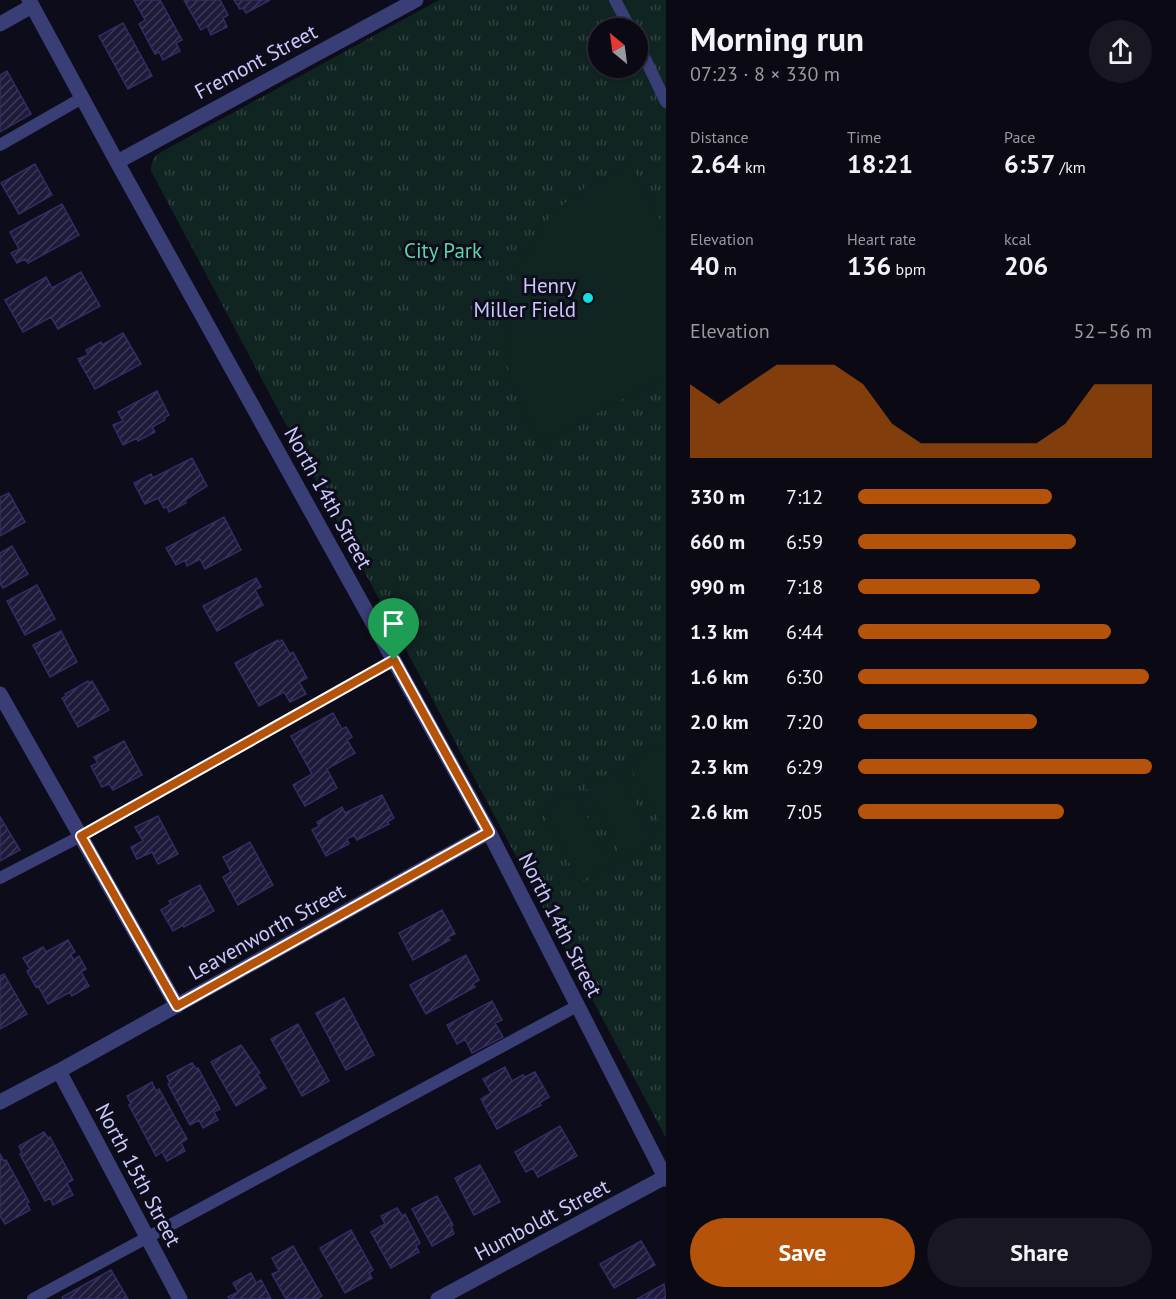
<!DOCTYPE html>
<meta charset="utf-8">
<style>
body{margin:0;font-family:"PT Sans",sans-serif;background:#181722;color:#f1f3f6;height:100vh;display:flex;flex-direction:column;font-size:22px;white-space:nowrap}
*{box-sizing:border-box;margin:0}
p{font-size:20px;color:#999aa0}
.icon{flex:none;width:33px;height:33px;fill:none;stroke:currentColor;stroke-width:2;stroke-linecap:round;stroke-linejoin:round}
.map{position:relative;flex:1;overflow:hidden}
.sheet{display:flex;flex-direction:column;background:#0a0914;width:510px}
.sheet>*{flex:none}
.needle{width:39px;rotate:331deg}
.controls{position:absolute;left:588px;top:18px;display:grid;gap:12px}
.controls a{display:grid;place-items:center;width:60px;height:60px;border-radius:50%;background:#0a0914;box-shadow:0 2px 4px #0004,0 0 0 2px #2a2a34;font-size:30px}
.pin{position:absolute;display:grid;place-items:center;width:51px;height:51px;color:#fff;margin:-62px -26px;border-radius:50% 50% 50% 0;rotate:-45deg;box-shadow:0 0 6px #0007}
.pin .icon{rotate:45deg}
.round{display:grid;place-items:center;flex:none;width:63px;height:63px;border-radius:32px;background:#181722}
.overview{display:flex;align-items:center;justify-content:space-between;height:102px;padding:0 24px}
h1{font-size:33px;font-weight:700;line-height:45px}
.metrics{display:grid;grid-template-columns:repeat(3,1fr);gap:9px;height:102px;padding:6px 24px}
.metrics div{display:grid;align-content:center}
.metrics b{font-size:26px;font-weight:700}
.metrics small{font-size:16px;font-weight:400}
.metrics p{font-size:16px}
.chart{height:168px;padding:12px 24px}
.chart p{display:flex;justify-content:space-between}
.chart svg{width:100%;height:108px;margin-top:6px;fill:#b45309;opacity:.7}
.action{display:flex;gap:12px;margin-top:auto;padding:12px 24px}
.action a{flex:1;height:69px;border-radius:36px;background:#b45309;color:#fff;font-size:24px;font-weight:700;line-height:69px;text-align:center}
.action a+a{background:#181722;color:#f1f3f6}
ul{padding:0 24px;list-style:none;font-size:20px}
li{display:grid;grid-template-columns:96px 72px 1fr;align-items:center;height:45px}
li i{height:15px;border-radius:8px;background:#b45309}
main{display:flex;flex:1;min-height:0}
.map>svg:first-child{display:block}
</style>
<main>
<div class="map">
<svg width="666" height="1299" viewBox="0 0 666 1299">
<defs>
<pattern id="park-tufts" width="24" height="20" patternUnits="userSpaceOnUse" patternTransform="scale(1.5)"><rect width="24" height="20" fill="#102421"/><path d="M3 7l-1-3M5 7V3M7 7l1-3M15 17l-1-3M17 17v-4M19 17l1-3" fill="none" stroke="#314242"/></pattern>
<pattern id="building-hatch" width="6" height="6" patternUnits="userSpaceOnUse" patternTransform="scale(1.5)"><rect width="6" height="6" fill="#1d1a3a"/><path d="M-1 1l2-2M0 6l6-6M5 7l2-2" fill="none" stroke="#3c3a57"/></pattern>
</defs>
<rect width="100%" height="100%" fill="#0d0c1a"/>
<!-- park -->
<path fill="url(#park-tufts)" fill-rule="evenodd" d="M439 0H666V1138L151 171C151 162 153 157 161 152ZM598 28H638V68H598Z"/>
<!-- pitch -->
<path fill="#102421" d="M630 164 666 232V376L539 444C529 424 518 403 511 381 493 317 517 244 567 201 585 185 609 175 630 164Z
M662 745 666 753V833L628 763Z
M618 769 656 841 623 859 585 786Z
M574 792 612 864 579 882 541 809Z"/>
<!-- building -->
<path fill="url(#building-hatch)" stroke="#332d64" stroke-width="1.5" d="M134 0H160L182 40 176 43 180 51 163 60 159 52 155 54 139 24 145 20Z
M184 0H220L228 15 223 18 227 27 211 35 207 26 201 30Z
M234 0H270L246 13 243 8 240 9Z
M123 23 152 76 128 89 99 36Z
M7 71 31 114 0 132V75Z
M35 164 52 195 19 214 1 183Z
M62 204 79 235 28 263 25 259 17 263 11 253 19 249 10 232Z
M81 272 100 306 58 329 51 317 23 332 5 300 46 277 52 288Z
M123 333 141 364 95 389 78 359 88 355 86 350 101 342 102 345Z
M157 391 169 415 164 418 165 420 152 427 155 432 138 441 137 438 123 445 113 425 123 421 118 412Z
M192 458 207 486 185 500 186 503 169 512 167 507 164 508 158 498 145 504 134 483 151 474 153 478Z
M9 493 25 522 0 536V497Z
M224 517 241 550 205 569 200 559 187 566 185 560 176 565 166 548Z
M12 546 28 574 3 588 0 583V553Z
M256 578 261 587 255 590 263 605 217 631 203 606Z
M37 585 55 619 25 635 7 601Z
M61 631 77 662 50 677 33 645Z
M278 640 279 642 282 640 290 654 293 652 307 678 299 682 306 694 290 702 284 692 259 706 235 663Z
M88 681 89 683 92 681 109 710 78 727 62 698 66 696 65 694Z
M333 713 342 729 346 727 352 737 347 740 355 753 327 769 337 788 305 806 293 785 312 774 291 736Z
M124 741 142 775 113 790 109 784 102 787 91 766 98 763 94 757Z
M382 795 394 818 387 822 389 824 357 840 354 835 347 839 349 844 326 856 312 830 319 826 317 822 342 807 345 813Z
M158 816 178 854 158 864 152 852 137 859 131 847 143 841 135 827Z
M0 817 20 850 0 861Z
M250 842 273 885 238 905 223 877 231 872 223 857Z
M200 885 214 911 184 927 183 925 173 931 161 910 171 904 169 901Z
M442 910 455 934 448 937 450 940 413 960 399 933Z
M68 940 75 952 71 954 73 960 79 956 86 969 81 972 89 986 72 996 70 992 48 1004 38 986 36 987 27 971 30 969 23 958 43 947 46 952Z
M466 955 479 980 473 984 475 987 426 1014 410 985Z
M4 974 27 1014 0 1029V976Z
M344 998 374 1055 346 1070 316 1013Z
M492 1001 502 1020 495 1023 503 1037 472 1053 465 1039 457 1044 447 1025Z
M298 1024 329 1081 302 1096 271 1039Z
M241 1045 260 1073 257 1074 266 1088 236 1106 211 1062Z
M192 1063 196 1069 198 1068 220 1109 214 1112 218 1120 203 1128 199 1120 190 1125 168 1084 170 1083 167 1076Z
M505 1067 512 1081 523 1075 525 1077 535 1072 549 1097 539 1103 541 1105 497 1129 481 1099 491 1093 483 1079Z
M152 1082 156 1091 159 1089 187 1139 181 1143 185 1151 167 1161 162 1152 156 1156 129 1105 131 1104 127 1096Z
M560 1126 577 1156 538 1177 533 1168 526 1172 515 1152Z
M44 1132 48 1138 50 1137 73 1180 67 1183 73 1195 53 1205 50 1198 45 1201 20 1154 22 1153 19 1146Z
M0 1154 4 1161 6 1160 29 1202 27 1203 30 1210 5 1224 0 1216Z
M480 1165 500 1202 474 1215 455 1178Z
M437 1196 453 1225 451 1226 454 1234 432 1246 412 1209Z
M397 1208 402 1216 405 1214 420 1243 416 1246 419 1252 391 1268 371 1232 385 1224 381 1216Z
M351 1230 373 1270 369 1273 372 1278 345 1293 320 1248Z
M641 1241 655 1265 614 1288 600 1264Z
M293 1246 322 1296 317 1299H286L272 1274 279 1271 272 1258Z
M111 1270 128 1299H63L62 1297Z
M251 1273 256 1283 261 1280 271 1299H230L228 1297 238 1292 233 1283Z
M664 1284 666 1299H637Z"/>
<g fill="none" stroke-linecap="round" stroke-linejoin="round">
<!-- service -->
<path stroke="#3a3e76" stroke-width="12" d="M615 0 630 28
M638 44 666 102
M0 145 82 98
M0 878 81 836 394 660
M33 1299 577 1006"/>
<!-- minor -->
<path stroke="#3a3e76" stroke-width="15" d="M29 0 117 162 489 832 666 1179
M0 24 32 6
M117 162 416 0
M0 694 177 1006
M59 1071 180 1299
M0 1102 59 1071 489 832
M438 1299 665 1177"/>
</g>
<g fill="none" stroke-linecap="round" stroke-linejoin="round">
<!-- route casing -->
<g stroke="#fff" stroke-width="12">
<path id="route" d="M394 660 489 832 177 1006 81 836Z"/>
</g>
<!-- route -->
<use href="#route" stroke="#b45309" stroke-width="8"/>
</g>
<!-- markers -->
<circle fill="#11dee0" stroke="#0d0c1a" stroke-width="2" cx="588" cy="298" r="6"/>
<g text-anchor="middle" stroke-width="6" stroke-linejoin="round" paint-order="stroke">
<!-- street labels -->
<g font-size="21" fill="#cac9fb" stroke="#0d0c1a">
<text transform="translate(256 62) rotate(-28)" y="7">Fremont Street</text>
<text transform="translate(328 498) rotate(61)" y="7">North 14th Street</text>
<text transform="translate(560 925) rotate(63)" y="7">North 14th Street</text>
<text transform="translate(267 932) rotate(-29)" y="7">Leavenworth Street</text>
<text transform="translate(138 1175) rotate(62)" y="7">North 15th Street</text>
<text transform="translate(542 1220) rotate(-28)" y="7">Humboldt Street</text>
</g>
<!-- park labels -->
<g font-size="21" fill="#5cd4ab" stroke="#0d0c1a">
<text x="443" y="258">City Park</text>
</g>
<!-- poi labels -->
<g font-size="21" fill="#cac9fb" stroke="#0d0c1a" text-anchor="end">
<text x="576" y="293">Henry<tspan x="576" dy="24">Miller Field</tspan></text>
</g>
</g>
</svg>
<div class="controls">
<a><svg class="needle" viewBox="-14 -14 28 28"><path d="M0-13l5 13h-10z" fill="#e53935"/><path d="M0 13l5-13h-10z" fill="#999aa0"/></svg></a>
</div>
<div class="pin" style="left:394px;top:660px;background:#1e9e55"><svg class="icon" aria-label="arrive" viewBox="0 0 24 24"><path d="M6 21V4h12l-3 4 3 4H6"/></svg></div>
</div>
<section class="sheet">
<div class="overview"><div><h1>Morning run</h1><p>07:23 · 8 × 330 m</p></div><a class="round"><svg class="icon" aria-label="share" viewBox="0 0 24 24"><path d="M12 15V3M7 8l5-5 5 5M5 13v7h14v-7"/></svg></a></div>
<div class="metrics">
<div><p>Distance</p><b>2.64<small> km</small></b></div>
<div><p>Time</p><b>18:21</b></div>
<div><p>Pace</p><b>6:57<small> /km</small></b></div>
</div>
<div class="metrics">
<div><p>Elevation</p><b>40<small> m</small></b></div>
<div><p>Heart rate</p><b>136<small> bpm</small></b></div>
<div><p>kcal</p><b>206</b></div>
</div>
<div class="chart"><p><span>Elevation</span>52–56 m</p>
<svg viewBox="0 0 160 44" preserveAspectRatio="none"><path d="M0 44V14L10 22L20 14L30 6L40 6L50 6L60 14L70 30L80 38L90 38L100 38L110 38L120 38L130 30L140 14L150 14L160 14V44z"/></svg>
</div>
<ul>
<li><b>330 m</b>7:12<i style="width:66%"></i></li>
<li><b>660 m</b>6:59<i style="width:74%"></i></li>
<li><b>990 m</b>7:18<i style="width:62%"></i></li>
<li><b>1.3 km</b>6:44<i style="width:86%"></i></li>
<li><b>1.6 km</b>6:30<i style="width:99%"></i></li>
<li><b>2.0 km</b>7:20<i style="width:61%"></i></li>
<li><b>2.3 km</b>6:29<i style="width:100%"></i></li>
<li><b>2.6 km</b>7:05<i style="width:70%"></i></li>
</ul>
<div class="action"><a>Save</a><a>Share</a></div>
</section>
</main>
